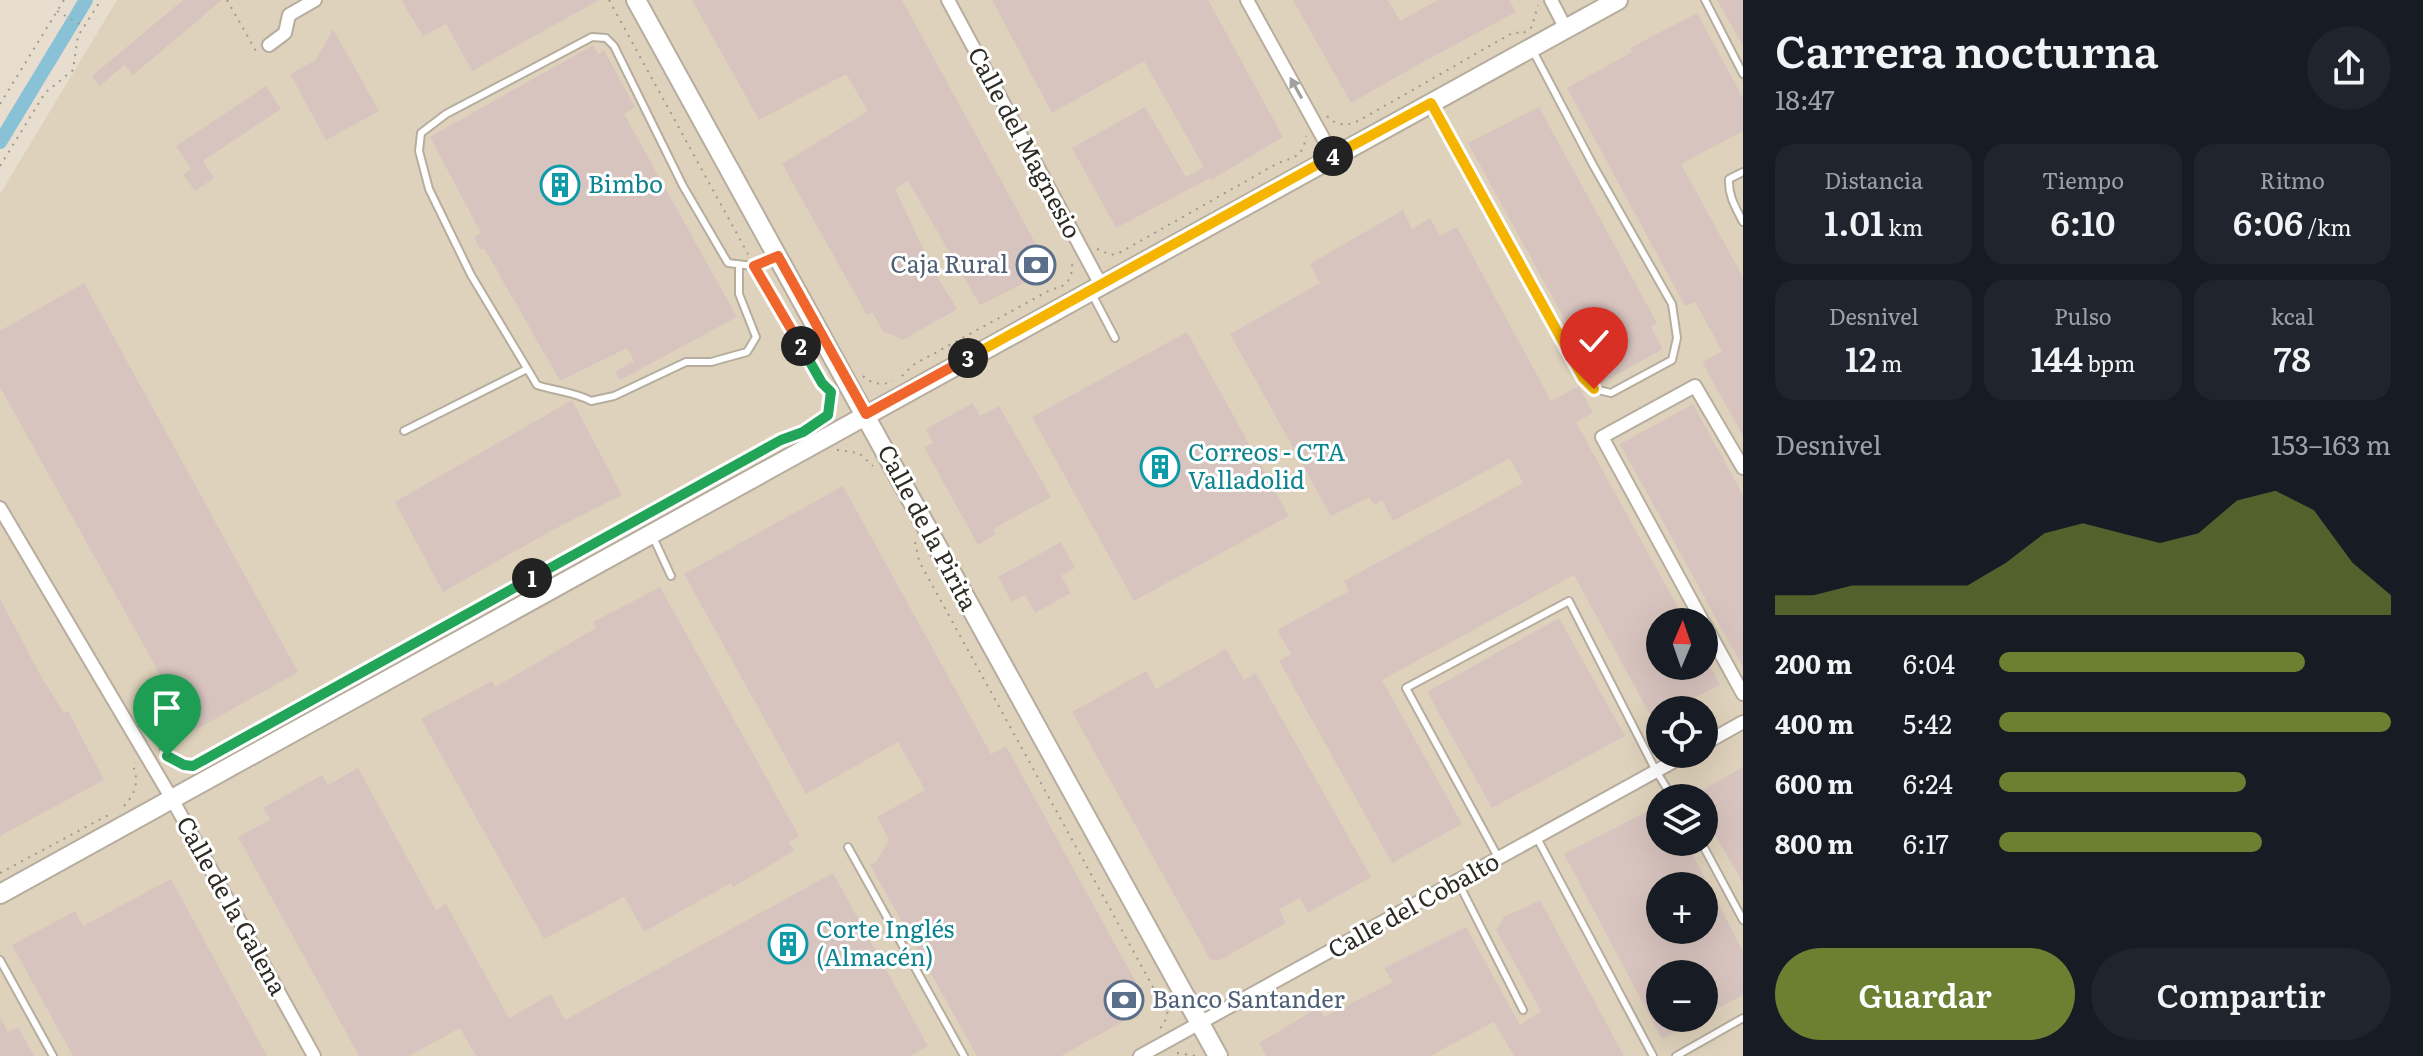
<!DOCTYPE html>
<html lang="es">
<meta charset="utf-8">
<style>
body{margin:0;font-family:Literata,serif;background:#20242c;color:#f1f3f6;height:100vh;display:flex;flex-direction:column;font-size:30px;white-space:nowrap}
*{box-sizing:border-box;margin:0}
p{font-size:26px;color:#9ea1a6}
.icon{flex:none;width:44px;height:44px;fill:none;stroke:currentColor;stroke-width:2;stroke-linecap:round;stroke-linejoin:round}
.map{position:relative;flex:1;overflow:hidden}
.details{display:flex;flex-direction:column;background:#171b24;width:680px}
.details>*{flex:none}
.needle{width:52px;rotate:2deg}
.controls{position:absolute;left:1646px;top:608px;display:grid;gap:16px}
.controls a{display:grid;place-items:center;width:72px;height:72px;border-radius:50%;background:#171b24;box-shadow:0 8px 32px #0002;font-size:40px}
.pin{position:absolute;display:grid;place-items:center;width:68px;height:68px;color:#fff;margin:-82px -34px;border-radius:50% 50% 50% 0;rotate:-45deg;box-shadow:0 0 8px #0007}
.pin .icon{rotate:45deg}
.km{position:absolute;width:40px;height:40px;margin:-20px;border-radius:50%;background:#222;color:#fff;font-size:22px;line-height:40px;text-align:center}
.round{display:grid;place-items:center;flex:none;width:84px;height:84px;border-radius:42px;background:#20242c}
.overview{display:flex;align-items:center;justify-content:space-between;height:136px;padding:0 32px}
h1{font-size:44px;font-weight:600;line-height:60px}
.stats{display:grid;grid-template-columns:repeat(3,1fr);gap:12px;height:136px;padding:8px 32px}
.stats div{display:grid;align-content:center;border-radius:20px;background:#20242c;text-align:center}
.stats b{font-size:34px;font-weight:600}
.stats small{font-size:22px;font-weight:400}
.stats p{font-size:22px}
.chart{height:224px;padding:16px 32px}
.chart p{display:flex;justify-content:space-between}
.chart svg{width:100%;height:144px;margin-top:8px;fill:#6b8031;opacity:.7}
.primary-button{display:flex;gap:16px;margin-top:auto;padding:16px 32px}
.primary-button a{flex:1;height:92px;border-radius:48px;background:#6b8031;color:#fff;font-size:32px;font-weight:600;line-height:92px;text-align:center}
.primary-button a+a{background:#20242c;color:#f1f3f6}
ul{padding:0 32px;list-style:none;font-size:26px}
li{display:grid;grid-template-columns:128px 96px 1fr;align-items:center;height:60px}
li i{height:20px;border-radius:10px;background:#6b8031}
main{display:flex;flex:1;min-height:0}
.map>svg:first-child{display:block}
</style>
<main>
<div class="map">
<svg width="1743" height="1056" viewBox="0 0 1743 1056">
<rect width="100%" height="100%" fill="#e8decf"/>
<!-- built -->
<path fill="#dfd2bc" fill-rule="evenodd" d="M117 0H1743V1056H0V194ZM1660 622H1704V666H1660ZM1660 710H1704V754H1660ZM1660 798H1704V842H1660ZM1660 886H1704V930H1660ZM1660 974H1704V1018H1660Z"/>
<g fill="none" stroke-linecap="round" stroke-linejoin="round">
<!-- canal -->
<path stroke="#89c1d6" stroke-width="14" d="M0 142 86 0"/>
</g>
<!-- building -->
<path fill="#d8c4bf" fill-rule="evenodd" d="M183 0H222L133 75 124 65 100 86 92 76Z
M401 0H599L472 71 446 24 423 36Z
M692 0H902L1050 270 980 305 908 181 895 189 936 275 957 309 903 340 883 331 872 312 867 315 782 164 868 111 846 74 759 120Z
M992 0H1208L1283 137 1211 180 1210 178 1116 228 1072 148 1145 107 1186 177 1204 167 1144 61 1052 113Z
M1293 0H1388L1400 21 1438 0H1509L1516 12 1423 62 1351 103Z
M1717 0H1743V46Z
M1697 13 1743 98V131L1681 164 1743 277V436L1702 362 1722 351 1695 302 1685 306 1567 88 1632 52 1630 48Z
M333 29 379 111 326 140 290 74 316 60Z
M593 45 598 54 604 50 635 107 624 114 737 317 620 380 615 372 634 361 627 348 560 381 484 248 481 250 474 237 481 233 430 137Z
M266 86 281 109 203 161 214 178 195 191 183 174 191 169 176 146Z
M1539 107 1657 323 1651 327 1663 349 1600 384 1468 143Z
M1403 210 1412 229 1430 218 1440 236 1457 227 1551 401 1579 386 1593 413 1576 422 1686 622H1660V666H1710L1720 685 1671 710H1660V733L1574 575 1382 680 1462 824 1392 863 1279 661 1291 654 1277 630 1349 591 1344 581 1523 483 1510 458 1393 521 1382 500 1374 505 1369 497 1331 516 1230 334 1320 283 1310 264Z
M84 283 298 672 192 732 0 387V331Z
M1187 332 1289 516 1134 601 1032 417Z
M572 400 622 495 549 532 443 592 395 502Z
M973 403 980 416 999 406 1051 497 993 529 996 534 978 545 924 447 933 443 926 429Z
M1693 404 1743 495V667L1620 444Z
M843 486 991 754 1006 746 1144 997 1131 1017 1061 1056H977L870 865 876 862 889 840 877 817 925 790 898 742 806 794 684 574Z
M1061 542 1075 568 1061 576 1071 593 1035 613 1025 595 1012 602 998 577Z
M660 587 799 836 789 842 794 851 733 887 731 883 644 932 624 897 544 939 421 719 492 681 495 687 596 628 593 622Z
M0 599 42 678 64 713 68 711 104 780 0 836Z
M1559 618 1625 736 1492 808 1427 692Z
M1226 649 1244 680 1256 673 1371 877 1308 913 1300 898 1279 909 1286 923 1218 961 1210 959 1072 712 1146 671 1156 689Z
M1743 767V883L1704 816V798H1689Z
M358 768 436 910 446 904 509 1018 551 994 565 1020 833 873 928 1046 910 1056H476L460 1028 409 1056H359L238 837 270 820 263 808 322 775 328 785Z
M1660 805V842H1686L1743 951V995L1704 1016V974H1660V1018H1701L1662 1039 1564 854ZM1660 886H1704V930H1660Z
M171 879 267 1056H73L12 945 75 911 83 926Z
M1540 900 1624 1056H1514L1494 1022 1430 1056H1267L1259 1043 1319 1007 1324 1017 1393 982 1384 968 1466 927 1520 1025 1541 1011 1496 930 1504 917Z
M0 1017 8 1032 18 1027 34 1056H0Z"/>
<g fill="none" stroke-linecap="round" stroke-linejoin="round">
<!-- lane casing -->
<g stroke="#b6ad9e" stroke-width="10">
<path id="lane" d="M1705 0 1743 74
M1432 106 1583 378 1594 389 1611 393 1672 360 1677 338 1672 304 1593 165 1532 49
M1743 172 1729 179C1728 196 1736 208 1743 222
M739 266V294L756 337 747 352 711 362H686L614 396 591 401C575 392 555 391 537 385L471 275 429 189 419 151 421 133 446 114 592 37 606 38 614 46 683 186 728 263 753 266 775 257
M1092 294 1115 338
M404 431 527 369
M653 537 671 576
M1537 838 1653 1056
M1701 842 1743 920
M848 847 964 1056
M1498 857 1406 688 1569 601 1656 771 1673 798
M1458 882 1523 1010
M0 960 53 1056
M1676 1056 1743 1018"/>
</g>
<!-- street casing -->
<g stroke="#b6ad9e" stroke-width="16">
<path id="street" d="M948 0 1101 285
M1247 0 1333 156
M1551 0 1566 29
M269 45 285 33 289 15 315 0
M0 508 172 799 314 1056
M1703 622 1602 437 1695 386 1743 468
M1704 623 1743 694
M1704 744 1743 722
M1140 1056 1687 754"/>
</g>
<!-- secondary casing -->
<g stroke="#b6ad9e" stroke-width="22">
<path id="secondary" d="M636 0 1218 1056
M0 894 1618 0"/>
</g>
<!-- path -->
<path stroke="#a0998d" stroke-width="2" stroke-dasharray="2 6" stroke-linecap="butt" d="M227 0 256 51
M609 0 748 254
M57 11 83 26
M0 104 64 0
M1327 116C1337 127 1348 126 1360 120L1514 32 1522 34 1532 27 1538 5
M0 166 45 93 73 70 78 36 101 0
M1097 249 1111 255 1121 252 1278 163C1295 157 1303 157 1306 136
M759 274 822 383 831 392 828 415 819 422
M863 376C871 384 883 386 893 381
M902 376 913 365 1052 289C1068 287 1073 277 1072 261
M837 450 859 453 873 466
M915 542 919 561 1153 987C1170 997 1172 1013 1160 1029
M159 750 162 748 174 761 193 766 781 440 796 435
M124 806C136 793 139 782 133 765L136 763
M0 873 112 813
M1177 1053 1196 1056"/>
<!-- lane -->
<use href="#lane" stroke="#fff" stroke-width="6"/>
<!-- street -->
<use href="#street" stroke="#fff" stroke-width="12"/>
<!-- secondary -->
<use href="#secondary" stroke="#fff" stroke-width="18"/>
</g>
<!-- one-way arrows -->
<defs><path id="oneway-solid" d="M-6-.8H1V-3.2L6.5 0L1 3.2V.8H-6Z" transform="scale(2)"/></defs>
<use fill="#a1a09d" href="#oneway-solid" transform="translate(1296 88) rotate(-119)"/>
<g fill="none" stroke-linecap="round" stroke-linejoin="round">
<!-- split-1 casing -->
<g stroke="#fff" stroke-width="16">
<path id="split-1" d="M167 756 184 765 193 766 532 578"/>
</g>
<!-- split-2 casing -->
<g stroke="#fff" stroke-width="16">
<path id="split-2" d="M532 578 781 440 803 432 828 415 831 392 822 383 801 346"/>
</g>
<!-- split-3 casing -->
<g stroke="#fff" stroke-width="16">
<path id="split-3" d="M801 346 754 266 778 256 866 414 968 358"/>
</g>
<!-- split-4 casing -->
<g stroke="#fff" stroke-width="16">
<path id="split-4" d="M968 358 1333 156"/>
</g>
<!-- split-5 casing -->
<g stroke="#fff" stroke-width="16">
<path id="split-5" d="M1333 156 1431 103 1583 378 1594 389"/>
</g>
<!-- split-1 -->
<use href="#split-1" stroke="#22a559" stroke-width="10"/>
<!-- split-2 -->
<use href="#split-2" stroke="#22a559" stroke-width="10"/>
<!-- split-3 -->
<use href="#split-3" stroke="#f0652b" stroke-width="10"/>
<!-- split-4 -->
<use href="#split-4" stroke="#f5b400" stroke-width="10"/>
<!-- split-5 -->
<use href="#split-5" stroke="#f5b400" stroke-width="10"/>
</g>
<!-- icons -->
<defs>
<g id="building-ring" transform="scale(2)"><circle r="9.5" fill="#fff" stroke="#0f9aa8" stroke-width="1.5"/><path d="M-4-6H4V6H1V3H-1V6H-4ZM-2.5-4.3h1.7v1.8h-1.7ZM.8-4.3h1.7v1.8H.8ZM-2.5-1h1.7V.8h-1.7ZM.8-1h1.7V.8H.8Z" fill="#0f9aa8"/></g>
<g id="bank-ring" transform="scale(2)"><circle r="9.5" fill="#fff" stroke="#5c6f8a" stroke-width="1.5"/><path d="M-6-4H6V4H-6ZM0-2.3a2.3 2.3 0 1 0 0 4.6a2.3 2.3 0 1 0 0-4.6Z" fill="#5c6f8a"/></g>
</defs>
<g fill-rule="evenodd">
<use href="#building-ring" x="560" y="185"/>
<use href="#bank-ring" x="1036" y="265"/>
<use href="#building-ring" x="1160" y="467"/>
<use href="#building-ring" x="788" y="944"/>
<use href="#bank-ring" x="1124" y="1000"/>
</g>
<g text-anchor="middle" stroke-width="6" stroke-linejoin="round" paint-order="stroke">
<!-- street labels -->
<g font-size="24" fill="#2e2b25" stroke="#fff">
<text transform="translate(1024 143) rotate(62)" y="8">Calle del Magnesio</text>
<text transform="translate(927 528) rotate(62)" y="8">Calle de la Pirita</text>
<text transform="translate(231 906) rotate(61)" y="8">Calle de la Galena</text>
<text transform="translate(1414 906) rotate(-29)" y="8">Calle del Cobalto</text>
</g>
<!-- culture labels -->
<g font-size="24" fill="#0d838f" stroke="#fff" text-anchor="start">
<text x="588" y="193">Bimbo</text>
<text x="1188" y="461">Correos - CTA<tspan x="1188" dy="28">Valladolid</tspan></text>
<text x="816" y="938">Corte Inglés<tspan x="816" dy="28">(Almacén)</tspan></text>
</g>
<!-- service labels -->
<g font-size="24" fill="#4e5e75" stroke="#fff" text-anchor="end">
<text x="1008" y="273">Caja Rural</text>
<text x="1152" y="1008" text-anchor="start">Banco Santander</text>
</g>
</g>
</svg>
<div class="controls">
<a><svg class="needle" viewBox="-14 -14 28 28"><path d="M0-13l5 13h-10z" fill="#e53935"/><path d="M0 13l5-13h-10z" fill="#9ea1a6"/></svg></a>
<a><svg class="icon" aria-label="locate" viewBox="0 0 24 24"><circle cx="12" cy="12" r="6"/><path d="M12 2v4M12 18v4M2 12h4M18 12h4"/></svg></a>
<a><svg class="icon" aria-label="layers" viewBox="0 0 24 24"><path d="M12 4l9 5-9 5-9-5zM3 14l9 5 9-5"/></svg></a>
<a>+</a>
<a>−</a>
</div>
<div class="pin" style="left:167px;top:756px;background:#1e9e55"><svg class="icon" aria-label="arrive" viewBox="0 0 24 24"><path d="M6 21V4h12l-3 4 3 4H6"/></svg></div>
<div class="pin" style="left:1594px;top:389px;background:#d93025"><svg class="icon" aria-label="check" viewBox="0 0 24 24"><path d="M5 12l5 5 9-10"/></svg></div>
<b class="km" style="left:532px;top:578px">1</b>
<b class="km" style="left:801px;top:346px">2</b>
<b class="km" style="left:968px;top:358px">3</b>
<b class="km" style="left:1333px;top:156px">4</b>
</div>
<section class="details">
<div class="overview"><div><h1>Carrera nocturna</h1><p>18:47</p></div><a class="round"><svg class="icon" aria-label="share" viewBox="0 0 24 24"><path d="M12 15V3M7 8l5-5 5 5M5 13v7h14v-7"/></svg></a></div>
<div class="stats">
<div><p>Distancia</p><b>1.01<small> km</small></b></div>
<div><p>Tiempo</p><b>6:10</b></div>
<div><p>Ritmo</p><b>6:06<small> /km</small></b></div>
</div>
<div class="stats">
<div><p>Desnivel</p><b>12<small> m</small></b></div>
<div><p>Pulso</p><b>144<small> bpm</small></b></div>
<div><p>kcal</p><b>78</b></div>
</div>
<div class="chart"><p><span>Desnivel</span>153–163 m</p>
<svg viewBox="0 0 160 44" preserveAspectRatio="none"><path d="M0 44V38L10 38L20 35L30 35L40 35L50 35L60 28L70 19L80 16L90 19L100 22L110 19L120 9L130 6L140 12L150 28L160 38V44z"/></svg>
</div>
<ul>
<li><b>200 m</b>6:04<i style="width:78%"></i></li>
<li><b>400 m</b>5:42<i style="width:100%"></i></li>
<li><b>600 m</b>6:24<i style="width:63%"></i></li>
<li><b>800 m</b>6:17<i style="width:67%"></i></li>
</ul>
<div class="primary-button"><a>Guardar</a><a>Compartir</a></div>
</section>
</main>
